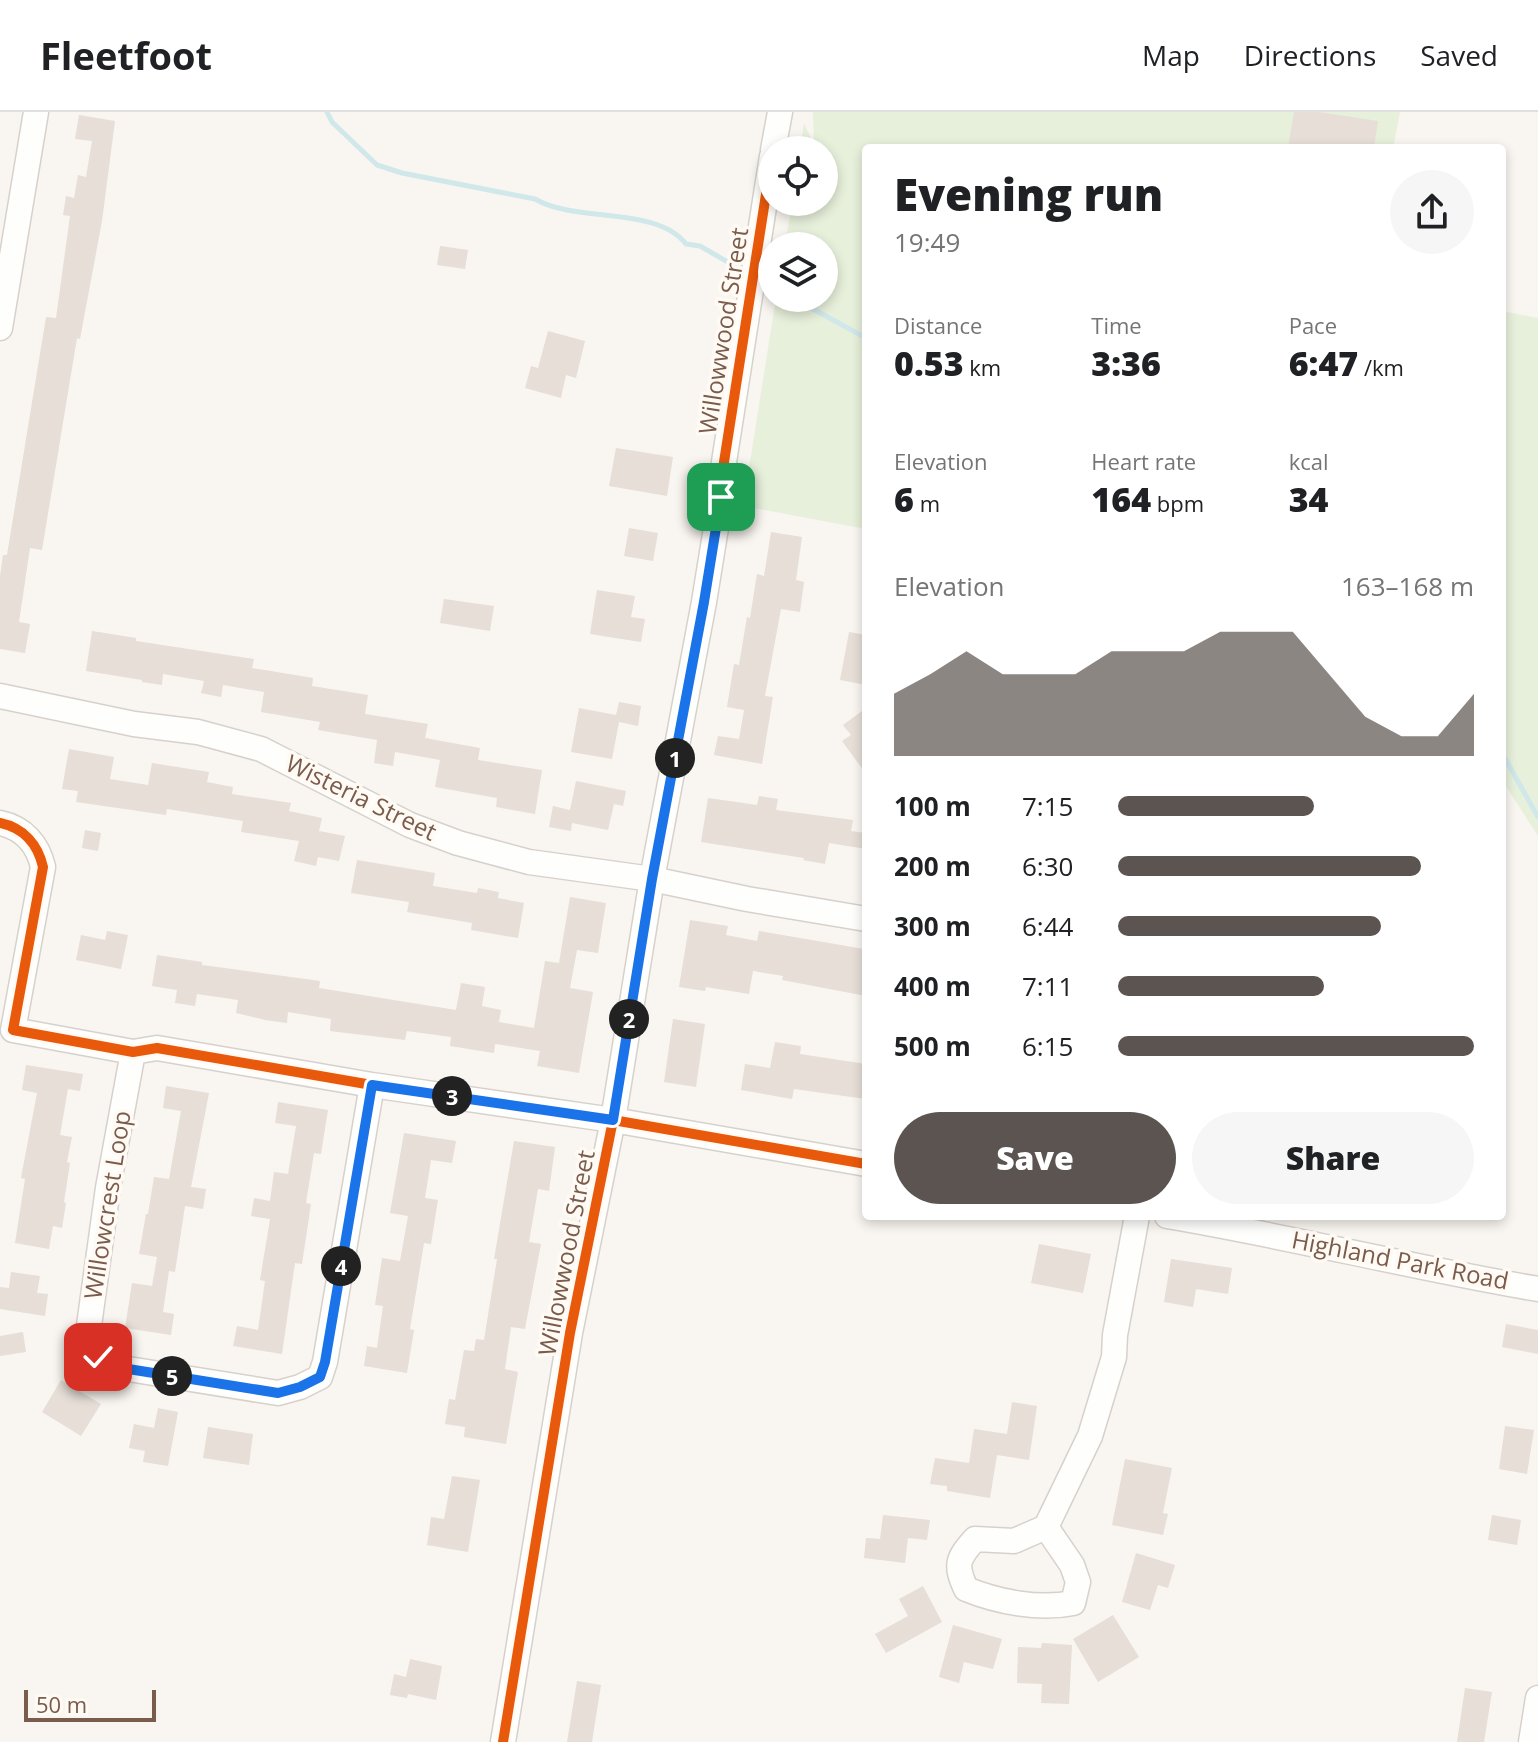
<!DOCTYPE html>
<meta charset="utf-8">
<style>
body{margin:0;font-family:"Open Sans",sans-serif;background:#f6f6f6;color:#202124;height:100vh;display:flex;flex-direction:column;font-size:30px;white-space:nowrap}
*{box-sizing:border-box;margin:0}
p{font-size:26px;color:#757577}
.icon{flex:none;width:44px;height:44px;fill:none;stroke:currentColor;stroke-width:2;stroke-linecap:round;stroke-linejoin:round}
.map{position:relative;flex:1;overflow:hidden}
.details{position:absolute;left:862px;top:32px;width:644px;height:1076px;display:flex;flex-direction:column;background:#fff;border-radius:8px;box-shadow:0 4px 12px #0003}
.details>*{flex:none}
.controls{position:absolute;left:758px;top:24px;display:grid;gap:16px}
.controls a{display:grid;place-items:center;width:80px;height:80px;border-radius:50%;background:#fff;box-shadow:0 4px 12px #0003;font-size:40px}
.scale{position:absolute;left:24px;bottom:20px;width:132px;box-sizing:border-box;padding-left:8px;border:4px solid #7a5c4d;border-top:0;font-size:22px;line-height:28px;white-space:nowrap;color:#7a5c4d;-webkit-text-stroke:6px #fffaf3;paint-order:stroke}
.pin{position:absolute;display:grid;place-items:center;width:68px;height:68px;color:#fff;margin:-34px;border-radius:16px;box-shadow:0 4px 12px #0006}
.km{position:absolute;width:40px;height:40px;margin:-20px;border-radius:50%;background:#222;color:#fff;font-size:22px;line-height:40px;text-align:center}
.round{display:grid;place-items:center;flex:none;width:84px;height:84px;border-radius:42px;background:#f6f6f6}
.head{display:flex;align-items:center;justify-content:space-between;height:136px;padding:0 32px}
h1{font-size:44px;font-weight:800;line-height:60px}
.metrics{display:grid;grid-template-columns:repeat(3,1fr);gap:12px;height:136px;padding:8px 32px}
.metrics div{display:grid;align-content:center}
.metrics b{font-size:34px;font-weight:800}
.metrics small{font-size:22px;font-weight:400}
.metrics p{font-size:22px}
.chart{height:224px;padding:16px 32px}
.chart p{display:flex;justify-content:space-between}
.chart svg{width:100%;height:144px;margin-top:8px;fill:#5c5450;opacity:.7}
.action{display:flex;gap:16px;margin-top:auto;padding:16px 32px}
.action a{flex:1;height:92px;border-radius:48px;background:#5c5450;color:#fff;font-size:32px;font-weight:800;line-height:92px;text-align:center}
.action a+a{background:#f6f6f6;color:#202124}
ul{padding:0 32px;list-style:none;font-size:26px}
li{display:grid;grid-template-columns:128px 96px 1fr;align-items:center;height:60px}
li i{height:20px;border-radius:10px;background:#5c5450}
header{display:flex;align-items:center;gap:48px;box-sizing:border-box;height:112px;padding:0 40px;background:#fff;border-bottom:2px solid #e0e0e0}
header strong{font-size:38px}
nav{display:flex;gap:44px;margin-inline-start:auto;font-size:28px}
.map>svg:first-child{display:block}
</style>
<header>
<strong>Fleetfoot</strong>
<nav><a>Map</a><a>Directions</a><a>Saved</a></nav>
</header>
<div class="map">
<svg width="1538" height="1630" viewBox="0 0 1538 1630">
<rect width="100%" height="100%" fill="#f9f5f0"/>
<!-- green -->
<path fill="#e7f0db" d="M813 0H1400L1393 36H866V417L743 394 776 186H824V134H785L792 90H824V38H800L804 11 814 33Z
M1502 199 1538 206V724L1502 668Z"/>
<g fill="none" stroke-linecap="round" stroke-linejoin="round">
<!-- stream -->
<path stroke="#d0e8ea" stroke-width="5" d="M327 0 332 10 377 53 402 61 535 87C576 111 657 94 686 132L700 134 740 157
M765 168 772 173
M793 186 866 226
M1502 641 1538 705"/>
</g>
<!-- building -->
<path fill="#e6ded7" d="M1294 0H1319L1378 9 1374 36H1288Z
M79 3 115 9 102 109 80 227 77 226 42 438 30 436 19 510 30 512 25 541 0 537V464L3 443H7L46 205 56 206 70 104 63 103 66 84 74 86 78 63 86 65 92 29 75 27Z
M440 134 468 138 465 157 437 153Z
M548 219 585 229 576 266 566 263 561 286 525 276 531 254 538 256Z
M616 336 673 345 667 384 609 374Z
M629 416 658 421 653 449 624 444Z
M771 420 802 425 796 468 804 470 800 500 781 497 765 584 773 585 762 652 714 643 718 624 739 627 744 598 727 595 734 552 739 553 747 505 750 506 757 462 764 464Z
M597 478 635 484 631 505 645 507 641 530 590 522Z
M444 487 494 494 490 519 440 511Z
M92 519 136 526V529L254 547 252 556 313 566 312 574 368 583 365 602 428 612 425 626 480 636 478 648 542 658 535 702 496 695 497 686 435 675 440 648 395 640 393 654 374 651 377 628 318 618 320 610 261 600 264 580 223 573 221 585 201 581 204 569 163 562 162 573 142 570V568L86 559Z
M849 520 866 523V573L840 568Z
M619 590 641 594 638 614 619 610 612 647 571 640 579 596 616 603Z
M866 596V662L842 629 851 623 843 613Z
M69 637 114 645 110 667 148 673 152 651 209 660 207 670 233 675 232 682 291 691 289 699 322 706 319 719 345 724 339 749 318 745 316 754 294 749 299 729 241 720 243 709 167 697 166 703 76 690 78 679 62 677Z
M576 669 626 679 623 694 614 692 608 718 572 711 571 719 549 715 553 694 570 698Z
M759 684 778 687 776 698 853 708 851 719 866 721V737L829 731 825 752 803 748 804 746 701 730 708 686 757 693Z
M85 718 101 721 98 739 82 736Z
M357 748 435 761 433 774 477 781 478 776 499 780 498 786 524 791 518 826 471 818 472 811 407 800 409 790 351 781Z
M570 785 606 791 598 841 577 838 570 876 593 880 579 961 537 954 540 939 495 932 494 941 450 934 451 925 407 919 405 928 330 919 331 907 288 900 287 911 265 908 236 901 238 888 197 882 195 894 175 891 177 878 152 874 157 843 202 850V853L320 869 319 876 456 898 461 871 485 875 482 894 501 898 499 910 534 916 545 849 559 851Z
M690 808 728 814 726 823 757 829 759 819 864 837 862 843H866V884L782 868 783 864 753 859 749 882 706 875 705 879 679 875Z
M107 819 128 823 121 857 76 848 81 823 105 828Z
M673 907 705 912 696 975 664 970Z
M775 930 801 934 800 942 866 952V987L794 977 792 987 741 978 745 952 770 956Z
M26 953 83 962 80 979 68 977 60 1023 72 1025 67 1050 70 1051 64 1090 66 1091 62 1116 53 1114 49 1137 15 1131 25 1067 21 1066 37 981 22 978Z
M166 974 209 981 191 1075 206 1077 203 1097 185 1094 175 1160 169 1159 163 1200 174 1202 171 1223 125 1216 132 1171 152 1174 157 1145 139 1142 146 1102H148L154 1065 169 1067 181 999 163 996Z
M278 990 328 998 321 1042 314 1041 306 1091 311 1092 302 1152 295 1151 282 1242 233 1234 237 1214 258 1218 265 1169 260 1168 270 1107 251 1104 254 1086 270 1089 274 1060 288 1062 296 1014 275 1011Z
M404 1021 456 1029 452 1051 431 1048 425 1086 438 1088 431 1132 424 1131 410 1217 414 1218 407 1261 364 1254 367 1234 377 1236 383 1194 375 1193 382 1146 400 1149 408 1104 390 1101Z
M514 1029 555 1035 549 1079 538 1077 529 1130 541 1132 525 1217 511 1215 505 1257 518 1260 506 1332 464 1325 465 1315 445 1312 449 1287 455 1288 464 1238 474 1239 476 1227 484 1228 497 1147H494Z
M1039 1132 1091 1142 1083 1181 1031 1171Z
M1171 1147 1232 1156 1228 1182 1196 1177 1193 1195 1164 1190Z
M11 1160 40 1164 37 1181 48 1182 45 1204 0 1197V1175L9 1176Z
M1506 1212 1538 1218V1242L1502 1235Z
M23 1220 26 1240 0 1244V1224Z
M61 1268 101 1292 81 1324 42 1300Z
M1012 1290 1037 1294 1029 1348 997 1343 990 1386 947 1379V1374L930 1372 935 1346 969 1351 974 1317 1007 1322Z
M158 1296 178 1300 168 1354 143 1350 145 1339 129 1336 134 1312 154 1316Z
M1505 1314 1534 1318 1527 1362 1499 1357Z
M208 1315 253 1322 249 1353 203 1346Z
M1125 1347 1172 1356 1163 1401 1168 1402 1163 1423 1112 1413Z
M452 1364 480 1368 468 1440 427 1433 431 1405 444 1407Z
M883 1403 930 1408 927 1428 908 1426 905 1451 864 1446 866 1426 880 1427Z
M1492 1403 1521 1408 1517 1433 1488 1428Z
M1136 1441 1175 1453 1168 1476 1158 1473 1150 1498 1122 1490Z
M923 1474 942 1510 886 1541 875 1522 908 1504 899 1487Z
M1113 1503 1139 1545 1098 1570 1073 1527Z
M953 1513 1002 1527 993 1557 964 1550 959 1571 939 1565Z
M1042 1531 1072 1533 1069 1592 1041 1591 1042 1572 1017 1571 1018 1535 1041 1536Z
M410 1547 442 1554 436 1588 408 1582 407 1586 390 1583 394 1562 406 1565Z
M577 1569 601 1573 592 1630H567Z
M1465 1576 1492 1580 1484 1630H1457Z"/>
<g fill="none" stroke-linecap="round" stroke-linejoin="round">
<!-- minor casing -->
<g stroke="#d7d1cb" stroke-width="27">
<path id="minor" d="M773 38 780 0
M0 216 36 0
M0 584 134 612 198 620 261 637 410 713 458 731 529 750 652 767 747 787 866 807
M0 711C24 716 38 733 43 755L13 918 133 940 157 936 372 973 613 1008 866 1052
M133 940 108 1076 87 1228 98 1245 116 1255 278 1281 300 1275 320 1265 325 1250 372 973
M1167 1104C1292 1125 1414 1156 1538 1177
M1046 1415 1072 1453 1078 1470 1073 1491C1039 1498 998 1490 966 1477 955 1453 957 1447 975 1427L1014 1429 1046 1415 1090 1324 1114 1245 1115 1223 1137 1104
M503 1630 570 1221 613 1008 652 767 704 490 721 385 724 350 772 44
M1531 1630 1538 1586"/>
</g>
<!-- minor -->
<use href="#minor" stroke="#fefefd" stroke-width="24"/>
<!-- cycleway casing -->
<g stroke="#fffaf3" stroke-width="15">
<path id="cycleway" d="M0 711C24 716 38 733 43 755L13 918 133 940 157 936 372 973 613 1008 866 1052
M503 1630 570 1221 613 1008 652 767 704 490 721 385 724 350 772 44"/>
</g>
<!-- cycleway -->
<use href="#cycleway" stroke="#e8590c" stroke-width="10"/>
</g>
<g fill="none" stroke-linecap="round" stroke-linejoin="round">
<!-- route casing -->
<g stroke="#fff" stroke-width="16">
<path id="route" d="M98 1245 116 1255 278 1281 300 1275 320 1265 325 1250 372 973 613 1008 652 767 704 490 721 385"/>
</g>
<!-- route -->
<use href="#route" stroke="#1a73e8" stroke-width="10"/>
</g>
<g text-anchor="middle" stroke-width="7" stroke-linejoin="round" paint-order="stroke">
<!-- street labels -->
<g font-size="24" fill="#7a5c4d" stroke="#fffaf3">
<text transform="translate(724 219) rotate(-81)" y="8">Willowwood Street</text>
<text transform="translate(361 686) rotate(26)" y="8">Wisteria Street</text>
<text transform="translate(108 1093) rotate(-81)" y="8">Willowcrest Loop</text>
<text transform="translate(567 1141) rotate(-79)" y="8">Willowwood Street</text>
<text transform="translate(1400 1149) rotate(11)" y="8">Highland Park Road</text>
</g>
</g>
</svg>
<div class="controls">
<a><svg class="icon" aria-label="locate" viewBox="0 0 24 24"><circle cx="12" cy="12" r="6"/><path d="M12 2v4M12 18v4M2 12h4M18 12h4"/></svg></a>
<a><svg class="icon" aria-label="layers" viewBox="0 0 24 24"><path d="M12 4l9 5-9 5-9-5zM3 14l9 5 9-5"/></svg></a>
</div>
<div class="scale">50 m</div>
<div class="pin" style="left:721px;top:385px;background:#1e9e55"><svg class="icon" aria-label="arrive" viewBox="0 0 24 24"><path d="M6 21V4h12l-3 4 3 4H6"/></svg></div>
<div class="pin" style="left:98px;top:1245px;background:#d93025"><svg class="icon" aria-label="check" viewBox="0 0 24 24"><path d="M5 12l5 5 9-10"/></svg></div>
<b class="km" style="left:675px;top:646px">1</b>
<b class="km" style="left:629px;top:907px">2</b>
<b class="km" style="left:452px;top:984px">3</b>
<b class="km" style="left:341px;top:1154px">4</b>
<b class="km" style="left:172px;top:1264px">5</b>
<section class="details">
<div class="head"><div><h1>Evening run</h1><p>19:49</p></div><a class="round"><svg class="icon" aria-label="share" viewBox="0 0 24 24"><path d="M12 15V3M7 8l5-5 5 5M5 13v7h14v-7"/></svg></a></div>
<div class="metrics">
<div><p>Distance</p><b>0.53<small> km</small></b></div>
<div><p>Time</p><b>3:36</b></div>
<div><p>Pace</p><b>6:47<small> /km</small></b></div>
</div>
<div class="metrics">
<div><p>Elevation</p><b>6<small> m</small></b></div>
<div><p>Heart rate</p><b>164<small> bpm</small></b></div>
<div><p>kcal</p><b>34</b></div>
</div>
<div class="chart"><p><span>Elevation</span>163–168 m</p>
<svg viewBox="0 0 160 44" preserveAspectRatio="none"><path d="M0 44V25L10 19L20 12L30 19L40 19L50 19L60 12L70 12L80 12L90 6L100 6L110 6L120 19L130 32L140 38L150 38L160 25V44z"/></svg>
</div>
<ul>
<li><b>100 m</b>7:15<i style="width:55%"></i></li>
<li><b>200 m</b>6:30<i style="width:85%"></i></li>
<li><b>300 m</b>6:44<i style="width:74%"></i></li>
<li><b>400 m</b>7:11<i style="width:58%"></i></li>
<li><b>500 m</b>6:15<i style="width:100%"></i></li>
</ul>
<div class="action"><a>Save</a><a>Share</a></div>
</section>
</div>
